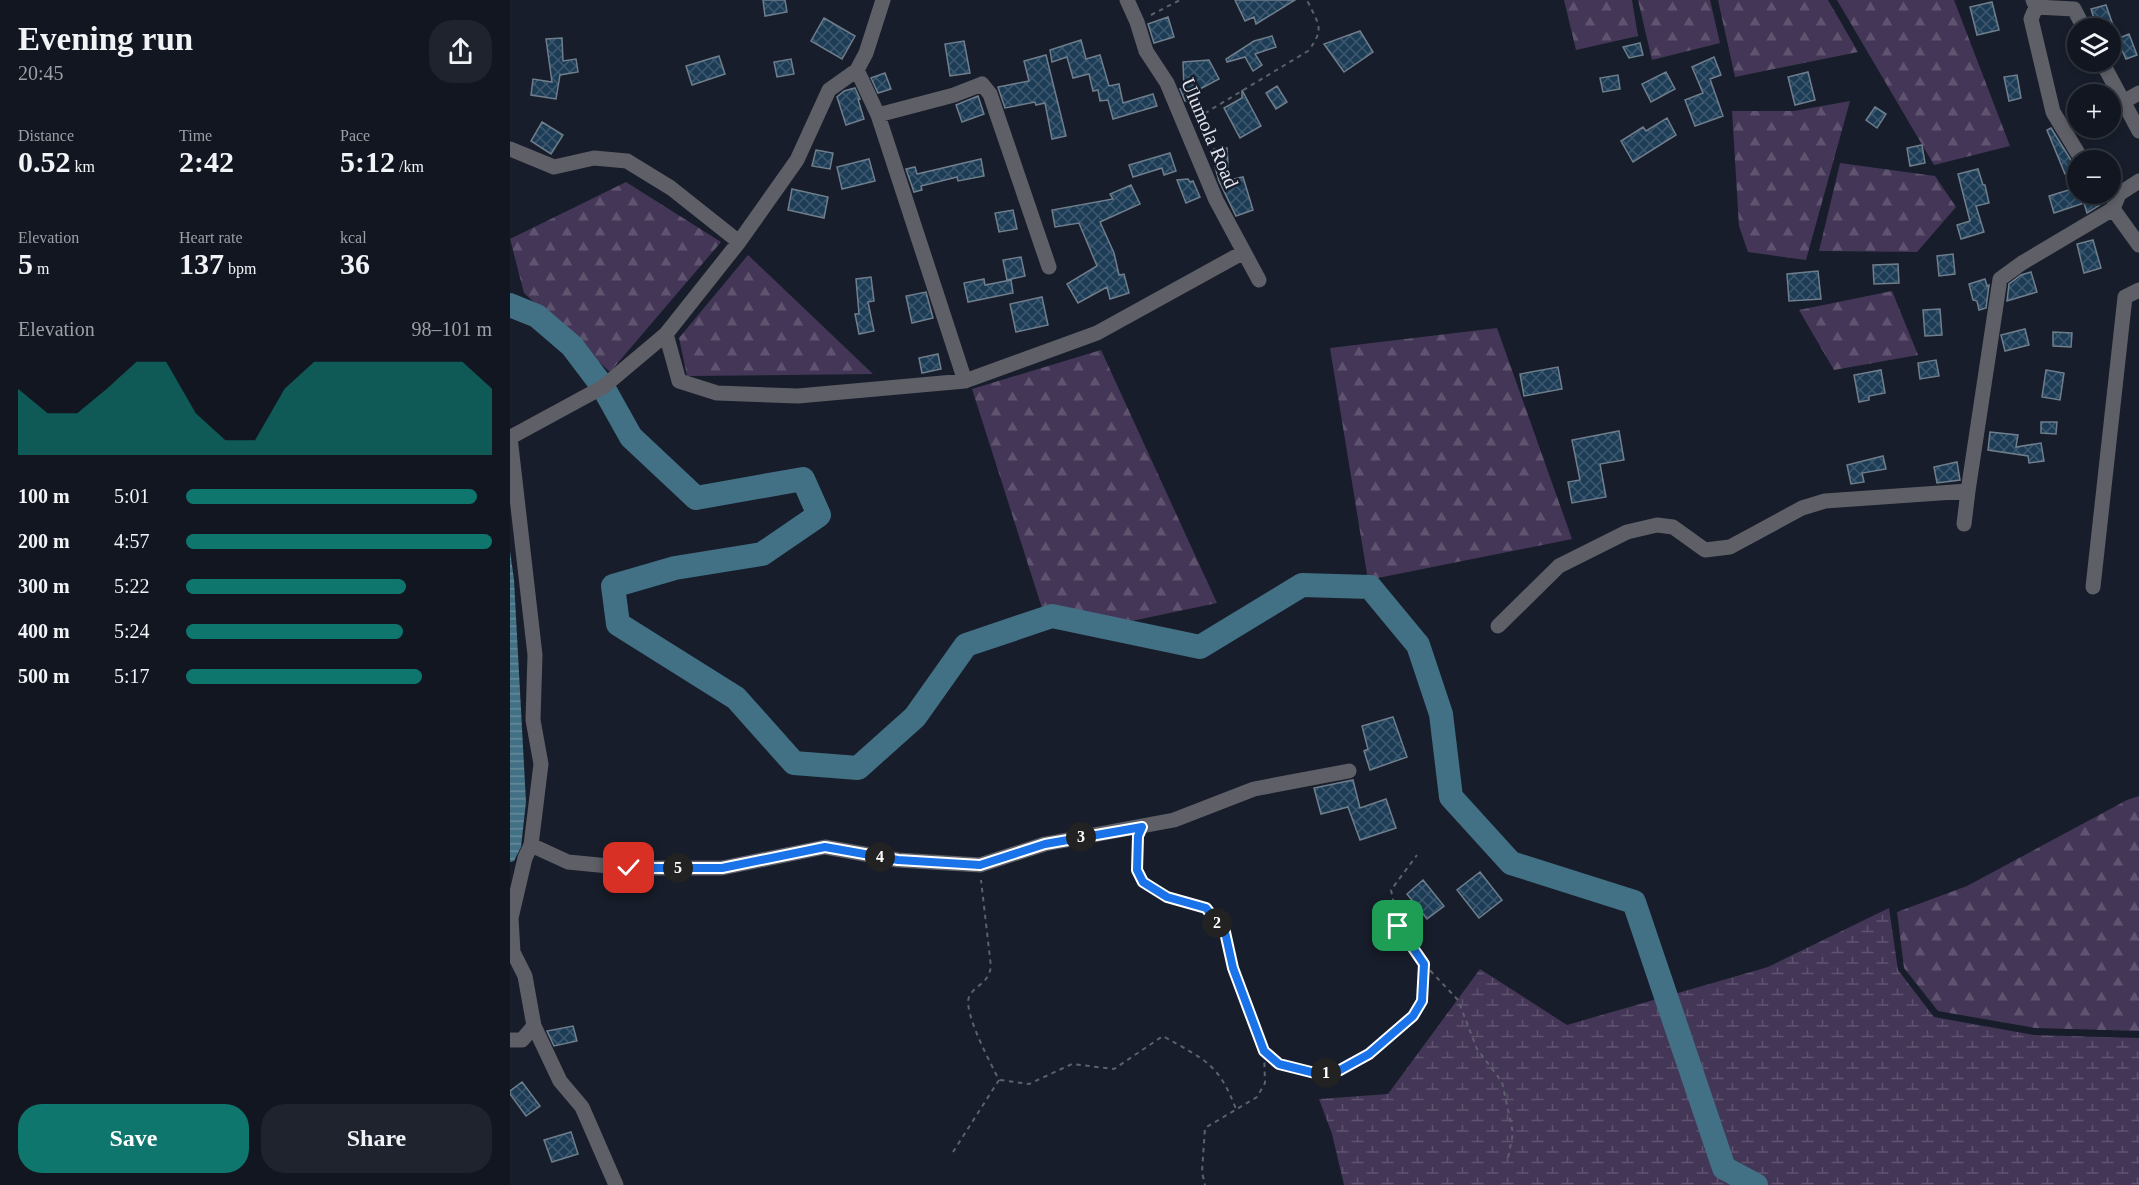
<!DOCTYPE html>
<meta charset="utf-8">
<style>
body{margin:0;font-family:Georgia,serif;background:#1e232d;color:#f1f3f6;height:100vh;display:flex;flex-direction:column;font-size:22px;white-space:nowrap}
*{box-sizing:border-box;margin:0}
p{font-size:20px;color:#9c9fa5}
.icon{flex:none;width:33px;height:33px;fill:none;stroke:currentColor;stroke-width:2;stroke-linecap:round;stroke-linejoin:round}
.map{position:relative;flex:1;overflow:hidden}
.sheet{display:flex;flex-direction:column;background:#111620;width:510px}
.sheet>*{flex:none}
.fabs{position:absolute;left:1557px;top:18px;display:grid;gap:12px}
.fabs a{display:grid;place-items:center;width:54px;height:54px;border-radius:50%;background:#111620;box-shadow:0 3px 9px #0003,0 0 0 2px #30353e;font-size:30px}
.pin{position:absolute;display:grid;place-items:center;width:51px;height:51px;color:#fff;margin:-26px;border-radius:12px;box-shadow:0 3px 9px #0006}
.km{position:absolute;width:30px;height:30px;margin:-15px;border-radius:50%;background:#222;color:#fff;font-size:16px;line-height:30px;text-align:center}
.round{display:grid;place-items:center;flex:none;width:63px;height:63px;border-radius:24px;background:#1e232d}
.headline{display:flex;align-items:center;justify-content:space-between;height:102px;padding:0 18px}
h1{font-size:33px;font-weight:800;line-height:45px}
.stats{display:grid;grid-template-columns:repeat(3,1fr);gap:9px;height:102px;padding:6px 18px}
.stats div{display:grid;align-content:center}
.stats b{font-size:30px;font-weight:800}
.stats small{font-size:16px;font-weight:400}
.stats p{font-size:16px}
.chart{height:168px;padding:12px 18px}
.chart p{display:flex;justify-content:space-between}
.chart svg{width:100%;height:108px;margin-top:6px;fill:#0f766e;opacity:.7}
.button{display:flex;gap:12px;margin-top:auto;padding:12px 18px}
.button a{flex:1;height:69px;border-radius:24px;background:#0f766e;color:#fff;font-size:24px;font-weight:800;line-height:69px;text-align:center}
.button a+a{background:#1e232d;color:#f1f3f6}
ul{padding:0 18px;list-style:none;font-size:20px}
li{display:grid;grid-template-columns:96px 72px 1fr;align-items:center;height:45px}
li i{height:15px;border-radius:8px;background:#0f766e}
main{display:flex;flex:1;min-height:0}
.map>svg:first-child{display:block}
</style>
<main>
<section class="sheet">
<div class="headline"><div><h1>Evening run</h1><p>20:45</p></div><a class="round"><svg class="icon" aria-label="share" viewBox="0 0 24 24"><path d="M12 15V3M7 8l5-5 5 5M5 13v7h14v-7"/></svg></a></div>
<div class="stats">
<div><p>Distance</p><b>0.52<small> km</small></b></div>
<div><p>Time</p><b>2:42</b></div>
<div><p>Pace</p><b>5:12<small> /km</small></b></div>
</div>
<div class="stats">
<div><p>Elevation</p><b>5<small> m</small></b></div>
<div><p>Heart rate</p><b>137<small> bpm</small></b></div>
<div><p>kcal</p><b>36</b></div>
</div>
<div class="chart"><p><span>Elevation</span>98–101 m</p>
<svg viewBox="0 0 160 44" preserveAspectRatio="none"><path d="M0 44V17L10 27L20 27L30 17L40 6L50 6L60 27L70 38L80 38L90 17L100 6L110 6L120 6L130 6L140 6L150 6L160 17V44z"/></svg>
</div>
<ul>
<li><b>100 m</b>5:01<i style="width:95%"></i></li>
<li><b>200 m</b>4:57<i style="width:100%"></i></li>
<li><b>300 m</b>5:22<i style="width:72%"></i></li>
<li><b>400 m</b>5:24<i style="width:71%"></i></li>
<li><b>500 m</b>5:17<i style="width:77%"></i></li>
</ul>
<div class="button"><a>Save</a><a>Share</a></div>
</section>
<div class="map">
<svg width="1629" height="1185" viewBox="0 0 1629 1185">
<defs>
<pattern id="forest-firs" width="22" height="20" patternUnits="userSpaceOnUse" patternTransform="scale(1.5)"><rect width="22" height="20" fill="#443657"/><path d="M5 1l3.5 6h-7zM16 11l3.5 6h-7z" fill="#5f536f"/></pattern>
<pattern id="wetland-marsh" width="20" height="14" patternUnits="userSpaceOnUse" patternTransform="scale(1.5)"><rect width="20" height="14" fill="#443657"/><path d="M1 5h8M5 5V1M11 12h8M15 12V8" fill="none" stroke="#5f536f"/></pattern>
<pattern id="water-rules" width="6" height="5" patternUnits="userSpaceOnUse" patternTransform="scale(1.5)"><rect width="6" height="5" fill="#427084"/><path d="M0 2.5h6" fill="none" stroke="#668b9c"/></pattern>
<pattern id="building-cross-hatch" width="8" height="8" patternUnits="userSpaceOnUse" patternTransform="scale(1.5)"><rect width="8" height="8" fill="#1d3d57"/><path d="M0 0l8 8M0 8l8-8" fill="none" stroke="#3e596f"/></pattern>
</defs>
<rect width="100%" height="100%" fill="#171d2a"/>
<!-- forest -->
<path fill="url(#forest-firs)" d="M1054 0H1122L1128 36 1066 50Z
M1128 0H1200L1210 43 1142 60Z
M1208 0H1318L1348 52 1225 77Z
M1327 0H1444L1500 146 1424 165Z
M1340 101 1296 260 1238 252 1229 226 1222 111H1284Z
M1330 163 1425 176 1446 207 1407 252 1309 251Z
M116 182 211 242 100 372 14 293 0 239Z
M238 255 363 374 177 376 169 338Z
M1382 291 1408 355 1324 370 1289 310Z
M987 328 1062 539 858 580 820 348Z
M591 350 707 603 617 622 532 608 462 389Z
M1629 796V1031L1525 1028 1428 1011 1394 968 1387 912 1457 886 1617 800Z"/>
<!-- wetland -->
<path fill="url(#wetland-marsh)" d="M1379 908 1388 970 1424 1017 1524 1035 1629 1038V1185H834L822 1134 809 1099 878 1094 970 969 1057 1025 1258 967Z"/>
<!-- water -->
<path fill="url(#water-rules)" d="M0 551 4 580 16 802 11 847 4 861 0 862Z"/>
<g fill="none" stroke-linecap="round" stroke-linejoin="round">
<!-- river -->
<path stroke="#427084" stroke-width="24" d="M0 305 27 316 62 346 93 387 121 437 186 498 293 479 309 515 252 554 165 568 103 586 108 624 226 698 284 763 348 768 405 717 456 645 542 616 690 647 792 585 860 587 908 645 931 714 941 797 1001 863 1124 902 1214 1168 1246 1185"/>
</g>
<!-- building -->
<path fill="url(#building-cross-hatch)" stroke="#6f7e8c" stroke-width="1.5" d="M253 0H275L277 12 255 16Z
M725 0H785L746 24 744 17 735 21Z
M1482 2 1489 30 1467 35 1460 7Z
M1596 5 1604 28H1587L1581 9Z
M658 17 664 37 644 43 638 24Z
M314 18 345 36 332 59 301 41Z
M850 31 863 52 834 72 814 44Z
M1619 34 1627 55 1616 59 1607 39Z
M762 36 766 47 745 54 752 65 743 71 735 57 717 62 716 59 744 41Z
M52 38 53 61 66 59 68 72 50 75 46 99 21 95 23 79 42 82 36 39Z
M571 40 576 59 590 55 599 86 609 84 613 103 643 94 647 106 603 119 598 100 590 101 588 90 583 91 579 74 563 78 557 57 542 62 540 50Z
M454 41 460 73 440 76 435 44Z
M1130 43 1133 55 1119 58 1113 47Z
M536 55 556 136 542 139 535 103 526 105 525 102 495 108 488 87 519 81 514 61Z
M209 56 215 74 182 85 176 66Z
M1204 57 1211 75 1200 79 1213 116 1185 126 1175 100 1193 93 1182 67Z
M281 59 284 74 267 77 264 62Z
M699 60 709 79 688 90 689 100 675 101 670 89H674L673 62Z
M1156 72 1165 89 1141 102 1132 84Z
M1298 72 1305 100 1285 105 1278 77Z
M375 73 381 89 368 93 361 78Z
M1108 75 1110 89 1093 92 1090 78Z
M1507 75 1511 98 1499 101 1494 77Z
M767 86 777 102 766 109 756 93Z
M345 88 350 99H348L354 119 336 125 327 97 334 91Z
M732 90 751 126 730 138 714 108 732 98Z
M468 96 474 114 452 122 446 105Z
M1365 107 1376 114 1367 128 1356 120Z
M1157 118 1166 135 1123 162 1111 141 1133 127 1136 131Z
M32 122 53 135 41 154 21 141Z
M1541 128 1564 165 1567 169 1555 174 1537 130Z
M1412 145 1415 163 1400 166 1397 148Z
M717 148 719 180 733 177 743 210 726 216 709 181 705 167 704 149Z
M306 150 323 153 320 169 302 166Z
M660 153 666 171 654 175 652 168 623 177 619 165Z
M359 159 365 181 332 189 327 167Z
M471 159 474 176 448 181 447 177 411 186 412 190 404 192 396 169 405 167 407 174Z
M1468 169 1473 185H1475L1479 203 1466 206 1474 232 1451 239 1447 225 1460 221 1448 174Z
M678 179 680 182 683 181 690 197 676 203 667 180Z
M621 185 630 204 590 222 604 253 609 275 614 274 619 293 600 299 597 287 568 303 557 284 587 266 569 223 545 227 542 210 603 199 600 194Z
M282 189 318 197 314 218 278 210Z
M1562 189 1563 194H1596V196L1588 198 1590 205 1577 213 1574 203 1544 213 1539 196Z
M503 210 507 229 489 232 485 213Z
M1583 240 1591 268 1574 273 1567 244Z
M1443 254 1445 274 1429 276 1427 256Z
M511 257 515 276 497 280 493 260Z
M1388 264 1389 283 1364 284 1363 265Z
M1308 271 1311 299 1279 301 1277 274Z
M1521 272 1527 292 1497 301 1499 284 1511 275Z
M361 277 364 301 358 302 364 331 349 334 345 314H349L346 279Z
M474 279 475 285 501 280 503 293 458 302 454 283Z
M1475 279 1477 286 1479 285 1476 308 1469 310 1467 301 1463 300 1459 284Z
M416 292 423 318 402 323 396 296Z
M532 297 538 325 506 332 500 304Z
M1430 309 1432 335 1415 336 1413 310Z
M1515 329 1519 345 1495 351 1491 335Z
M1543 332 1562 333 1561 347 1543 346Z
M428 354 431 369 412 373 409 358Z
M1426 360 1429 376 1410 379 1408 363Z
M1048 367 1052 389 1014 396 1010 374Z
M1371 370 1375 393 1359 396V400L1349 402 1344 375Z
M1536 370 1554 373 1550 400 1532 397Z
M1531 422H1547L1546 434 1531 433Z
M1109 431 1114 460 1090 464 1096 497 1062 503 1058 482 1070 480 1062 440Z
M1480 432 1508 435 1506 447 1531 443 1534 461 1519 463 1518 456 1478 450Z
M1373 456 1376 469 1352 473 1354 482 1341 484 1337 465Z
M1447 462 1450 480 1427 483 1424 467Z
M883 717 897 757 860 770 854 751 858 749 852 726Z
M843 780 850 808 876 799 886 828 850 840 838 807 811 814 804 788Z
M970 872 992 900 969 918 947 890Z
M913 880 934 906 917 919 897 894Z
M63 1026 67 1041 44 1046 37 1031Z
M12 1082 30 1106 16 1116 0 1094V1091Z
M61 1132 68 1154 42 1162 34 1140Z"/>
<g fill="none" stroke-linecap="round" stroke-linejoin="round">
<!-- path -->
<path stroke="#5c616d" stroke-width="2" stroke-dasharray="4.5 4.5" stroke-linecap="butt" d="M641 15 670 0
M687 118 798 51C816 28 808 24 797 0
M628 841 627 870 633 882 657 897 696 908 715 932 723 968 754 1051 755 1083 747 1097 695 1128 692 1172 695 1185
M914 964 948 1000 967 1049 992 1082 1003 1133 998 1158
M754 1051 769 1064 809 1074 830 1069 859 1054 903 1016 912 1001 914 964 889 926 881 890 907 855
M490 1080 519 1084 562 1064 604 1069 653 1036C694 1060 708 1062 726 1109
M443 1152 489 1080C481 1064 453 1012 459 997 465 984 477 986 481 967L471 880"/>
<!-- minor -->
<path stroke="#5f5f67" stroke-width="15" d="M617 0 627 22 636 51 657 83 706 200 749 280
M1523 0 1526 7 1564 9 1574 28
M1526 7 1521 19 1543 112 1572 160
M1592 62 1629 131
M347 70 368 115 455 381
M1613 102 1629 93
M368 115 444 95 472 84 480 94 539 267
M0 149 44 167 84 158 117 161 161 188 229 242
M1629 181 1609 194 1603 209 1629 245
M156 334 169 381 207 393 288 396 455 381 587 333 734 252
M0 437 25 655 23 720 31 764 21 845 15 858 1 918 3 952 15 976 24 1026
M1 437 93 387 156 334 229 242 287 160 319 90 347 70 356 53 373 0
M1454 524 1458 491 1490 279 1512 263 1603 209
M1583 587 1615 297 1629 290
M988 626 1049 566 1117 532 1147 525 1163 527 1195 550 1220 547 1292 508 1315 501 1458 491
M21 845 58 862 119 868H212L315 847 388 860 470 865 535 844 664 820 744 789 839 771
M0 1040H12L24 1026 50 1081 72 1107 106 1185"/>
</g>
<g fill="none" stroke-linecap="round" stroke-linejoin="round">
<!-- route casing -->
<g stroke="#fff" stroke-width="12">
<path id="route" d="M119 868H212L315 847 388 860 470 865 535 844 632 827 628 836 627 870 633 882 657 897 696 908 715 932 723 968 754 1051 769 1064 809 1074 830 1070 859 1054 903 1016 912 1001 914 964 888 926"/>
</g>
<!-- route -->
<use href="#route" stroke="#1a73e8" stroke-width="8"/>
</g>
<g text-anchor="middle" stroke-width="5" stroke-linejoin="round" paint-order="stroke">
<!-- street labels -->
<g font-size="20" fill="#e0e5ee" stroke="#171d2a">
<text transform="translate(700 133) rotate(67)" y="7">Ulumola Road</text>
</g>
</g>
</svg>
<div class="fabs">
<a><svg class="icon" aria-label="layers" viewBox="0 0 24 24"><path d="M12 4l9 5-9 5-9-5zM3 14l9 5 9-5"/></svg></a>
<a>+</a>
<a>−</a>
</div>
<div class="pin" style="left:888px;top:926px;background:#1e9e55"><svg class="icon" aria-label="arrive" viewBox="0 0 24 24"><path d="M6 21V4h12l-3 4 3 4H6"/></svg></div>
<div class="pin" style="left:119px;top:868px;background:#d93025"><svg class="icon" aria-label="check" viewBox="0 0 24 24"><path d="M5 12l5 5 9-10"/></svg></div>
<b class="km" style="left:816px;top:1073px">1</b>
<b class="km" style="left:707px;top:923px">2</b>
<b class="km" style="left:571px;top:837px">3</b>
<b class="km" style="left:370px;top:857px">4</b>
<b class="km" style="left:168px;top:868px">5</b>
</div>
</main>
